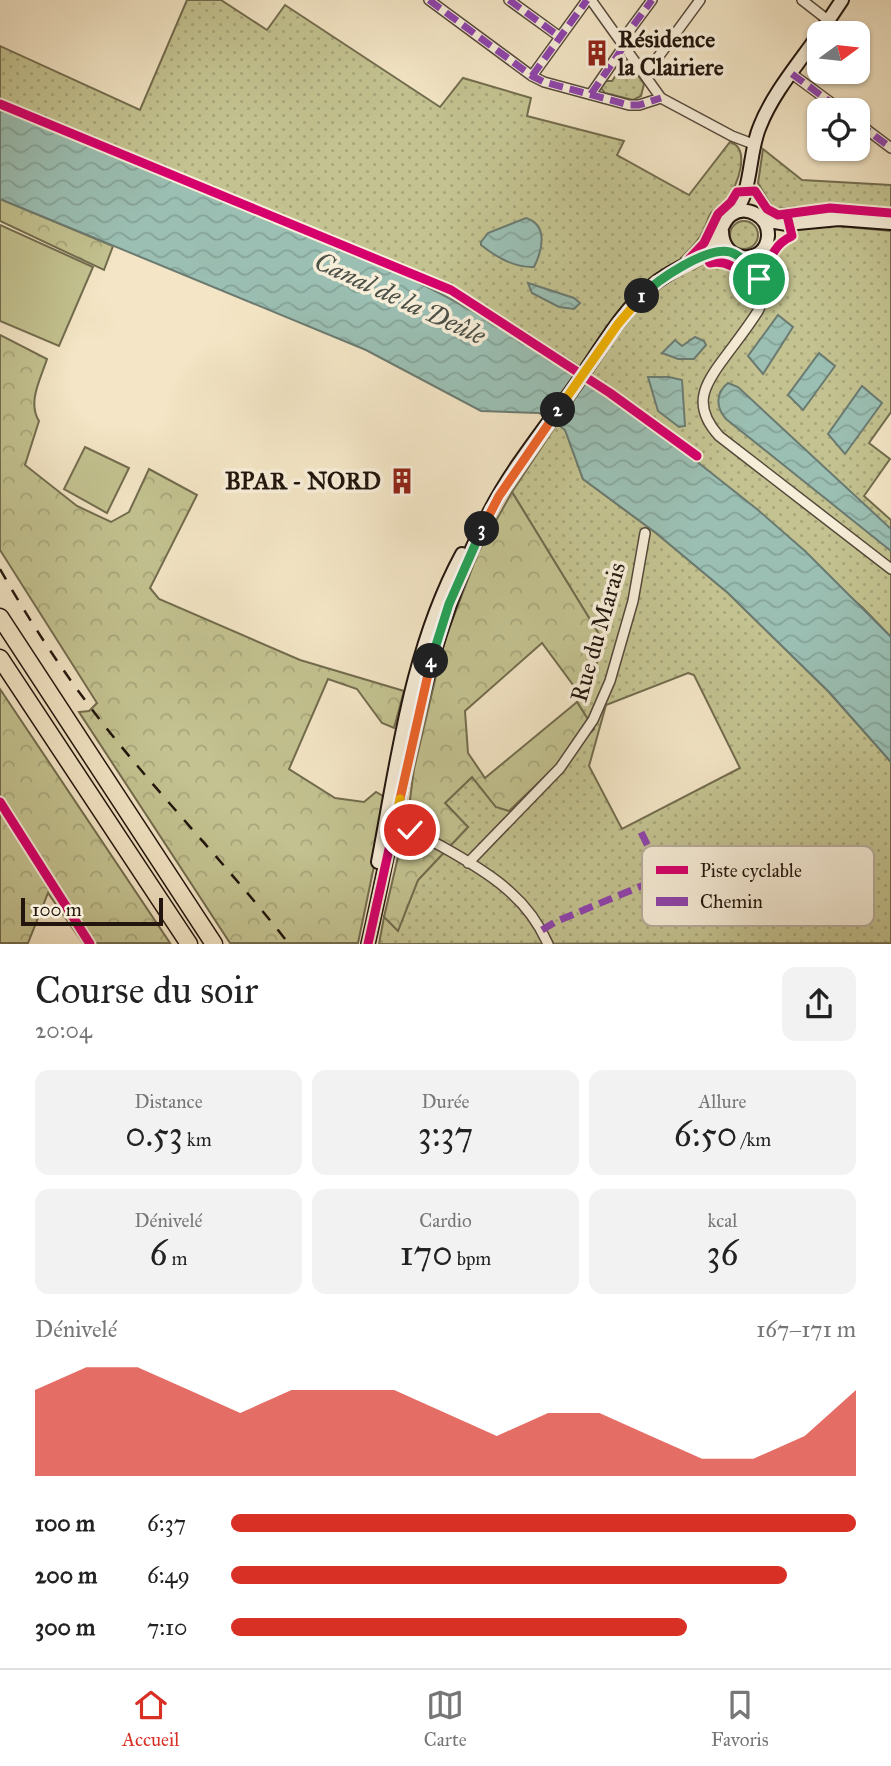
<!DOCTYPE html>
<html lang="fr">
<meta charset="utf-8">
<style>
body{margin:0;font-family:"IM FELL Great Primer",serif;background:#f2f2f2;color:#222;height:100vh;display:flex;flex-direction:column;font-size:26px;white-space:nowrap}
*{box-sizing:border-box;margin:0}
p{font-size:23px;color:#767676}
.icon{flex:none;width:38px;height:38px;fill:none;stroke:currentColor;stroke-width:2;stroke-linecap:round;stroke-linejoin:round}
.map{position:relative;height:944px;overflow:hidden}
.panel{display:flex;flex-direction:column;background:#fff;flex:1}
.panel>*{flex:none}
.needle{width:46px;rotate:75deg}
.buttons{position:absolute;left:807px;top:21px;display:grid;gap:14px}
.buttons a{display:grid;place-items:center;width:63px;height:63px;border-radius:14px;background:#fff;box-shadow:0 2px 5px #0004;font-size:35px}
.scale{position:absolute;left:21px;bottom:18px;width:142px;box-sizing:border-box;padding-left:7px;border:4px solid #22150d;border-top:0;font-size:19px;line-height:24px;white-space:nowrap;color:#22150d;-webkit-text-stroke:5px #f7eed9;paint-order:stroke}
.pin{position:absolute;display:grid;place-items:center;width:60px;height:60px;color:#fff;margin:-30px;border:4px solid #fff;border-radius:50%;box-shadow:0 2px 7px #0007}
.km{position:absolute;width:35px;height:35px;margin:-18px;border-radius:50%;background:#222;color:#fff;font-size:19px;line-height:35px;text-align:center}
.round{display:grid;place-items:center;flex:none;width:74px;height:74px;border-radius:14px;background:#f2f2f2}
.head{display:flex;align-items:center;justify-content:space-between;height:119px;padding:0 35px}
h1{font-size:38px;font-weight:600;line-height:52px}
.figures{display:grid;grid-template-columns:repeat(3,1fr);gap:10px;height:119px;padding:7px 35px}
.figures div{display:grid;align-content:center;border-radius:14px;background:#f2f2f2;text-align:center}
.figures b{font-size:35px;font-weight:600}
.figures small{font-size:19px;font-weight:400}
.figures p{font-size:19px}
.chart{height:196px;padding:14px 35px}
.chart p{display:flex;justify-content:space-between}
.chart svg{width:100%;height:126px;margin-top:7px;fill:#d93025;opacity:.7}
ul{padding:0 35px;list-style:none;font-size:23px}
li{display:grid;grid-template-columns:112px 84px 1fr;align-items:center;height:52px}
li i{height:18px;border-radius:9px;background:#d93025}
.tabs{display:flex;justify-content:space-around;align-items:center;height:98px;border-top:2px solid #e0e0e0;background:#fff;font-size:19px;color:#767676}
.tabs a{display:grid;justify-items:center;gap:4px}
.tabs .on{color:#d93025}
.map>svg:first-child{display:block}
</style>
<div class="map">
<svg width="891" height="944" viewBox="0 0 891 944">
<defs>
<pattern id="grass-dots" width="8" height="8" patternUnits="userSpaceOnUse" patternTransform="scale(1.75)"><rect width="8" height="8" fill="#c3c290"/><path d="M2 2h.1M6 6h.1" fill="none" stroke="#a7a67b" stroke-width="1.8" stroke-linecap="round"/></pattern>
<pattern id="forest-crowns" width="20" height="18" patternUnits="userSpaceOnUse" patternTransform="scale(1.75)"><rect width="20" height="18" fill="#c3c290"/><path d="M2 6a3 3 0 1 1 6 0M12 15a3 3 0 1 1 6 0" fill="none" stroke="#a7a67b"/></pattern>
<pattern id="water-waves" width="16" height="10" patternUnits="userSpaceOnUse" patternTransform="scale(1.75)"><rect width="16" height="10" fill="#9bbfb3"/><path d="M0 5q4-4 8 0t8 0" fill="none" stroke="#85a399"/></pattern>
</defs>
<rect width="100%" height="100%" fill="#f3e5c5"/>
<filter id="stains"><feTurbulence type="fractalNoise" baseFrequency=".00286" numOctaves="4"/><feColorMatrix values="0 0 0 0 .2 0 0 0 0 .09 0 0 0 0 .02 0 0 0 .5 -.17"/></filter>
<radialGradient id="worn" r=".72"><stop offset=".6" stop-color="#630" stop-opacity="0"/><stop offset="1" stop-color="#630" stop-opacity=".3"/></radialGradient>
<!-- grass -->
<path fill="url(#grass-dots)" stroke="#726c4e" stroke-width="2" fill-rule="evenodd" d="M187 0H221L267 30 285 5 440 107 463 78 531 98 527 116 624 141 617 155 689 195 730 142C751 148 738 186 727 199 723 205 716 207 711 213 707 219 706 227 702 233 698 242 688 251 681 258L693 270 718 255 747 270 754 285 773 277C772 258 778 245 797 238L796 230 826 225 891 231V412L869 443 890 459 864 496 891 520V637L863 608 671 441 592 385 588 380 592 374 452 287 0 100V46L140 110Z
M627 59 644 84 641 96 633 100 605 93 601 88 603 81H612Z
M763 149 802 180 891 185V208L832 204 776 209 771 205 758 183Z
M730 235a14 14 0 1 1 28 0a14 14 0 1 1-28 0Z
M557 424 565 429 583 479 656 533 728 593 829 692 891 762V943L379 944 384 917 398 930 418 880 468 827 445 803 472 777 496 807 594 729 577 702 582 697 605 644 512 492ZM688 673 694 675 740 768 622 829 589 766 606 705Z"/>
<!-- forest -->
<path fill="url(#forest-crowns)" stroke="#726c4e" stroke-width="2" d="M0 199 113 246 104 270 0 221Z
M0 335 47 359C41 378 27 402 39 421L25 465 77 506 111 522 129 512 149 469 197 495 150 588 159 599 300 660 404 691 394 728 382 723 357 689 328 679 289 769 335 798 364 802 376 792 388 799 358 943H230L79 712 89 711 97 703 0 550Z
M512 492 605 644 582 697 542 643 465 711 468 753 485 778 577 702 594 729 509 811 496 807 472 777 445 803 468 827 418 880 398 931 384 917 398 857 421 826 409 807 414 769 444 642 478 553Z
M0 689 170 943H83L48 893 28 943H0Z"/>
<!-- pitch -->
<path fill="#c3c290" stroke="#726c4e" stroke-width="2" d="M0 225 93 267 59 346 0 321Z
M85 447 129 468 107 513 64 489Z"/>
<!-- water -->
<path fill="url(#water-waves)" stroke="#6b7b71" stroke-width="2" d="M0 108 378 263C448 295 511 331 576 373L545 417 539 413 481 411 366 350 0 199Z
M526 218C549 225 542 251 534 267 514 268 496 257 481 245V242L488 233Z
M528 283 574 298 580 303 574 309 559 307 532 293Z
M778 315 793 327 763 374 748 356Z
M695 337 704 341 706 345 694 359H678L662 353 675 340 682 346Z
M819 353 835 366 803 410 788 395Z
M648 377H669L682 380 685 426 679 427 658 411Z
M588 380 671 441 758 510 805 551 891 637V762L829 692 728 593 656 533 583 479 565 430 557 424Z
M728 383 738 387 891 529V551L726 419C716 408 715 393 728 383Z
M862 386 882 403 845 454 828 434Z"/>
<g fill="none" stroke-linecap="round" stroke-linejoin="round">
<!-- street casing -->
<g stroke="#56493b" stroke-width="12">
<path id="street" d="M429 0 532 76 544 82 629 105H639L661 98
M509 0 560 37
M591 0 661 98 732 136 753 144
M802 0 829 21
M621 42 652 0
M792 74 841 110
M645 75 700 0
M532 76 587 0
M591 94 624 46
M858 123 891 148
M761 250C756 271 769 291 758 311 748 327 736 342 725 357 703 386 692 406 719 436L891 569
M739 258 749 266 760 281
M388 824C416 828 489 872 510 892 526 906 539 924 548 944
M468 863 560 768 593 720 610 681 633 601 645 533"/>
</g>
<!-- secondary casing -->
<g stroke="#22150d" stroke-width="16">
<path id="secondary" d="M820 33 842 0
M734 213C753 191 748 153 760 126 773 93 799 63 819 34
M763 220 787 224 839 219 891 223
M378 862C398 758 411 648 462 554
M368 944C402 798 420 646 490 511 513 466 550 422 579 380 602 347 623 309 654 284 672 269 695 263 712 247 721 238 720 223 731 215 746 204 769 216 768 236 766 266 722 264 722 231"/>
</g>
<!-- highway casing -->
<g stroke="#22150d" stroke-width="19">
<path id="highway" d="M0 617 214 944
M0 658 189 944"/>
</g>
<!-- street -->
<use href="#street" stroke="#f7eed9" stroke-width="9"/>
<!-- secondary -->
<use href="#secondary" stroke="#f7eed9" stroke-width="12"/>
<!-- highway -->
<use href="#highway" stroke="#f3e5c5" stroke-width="16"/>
<!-- rail -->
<path stroke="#22150d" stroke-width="2.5" stroke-dasharray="12 12" stroke-linecap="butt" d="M0 569C35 631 75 690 120 745 175 812 235 875 289 944"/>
<!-- quiet -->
<path stroke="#8e44ad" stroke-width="7" stroke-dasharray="14 7" stroke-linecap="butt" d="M429 0 532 76 544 82 629 105H639L661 98
M509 0 560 37
M621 42 652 0
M792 74 841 110
M532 76 587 0
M591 94 624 46
M858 123 891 148
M542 930 555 922 663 877 640 830"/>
<!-- cycleway casing -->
<g stroke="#f7eed9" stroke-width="13">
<path id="cycleway" d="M0 104 451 290 610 393 697 456
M701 249 710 263C725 260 740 268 747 281L770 273C768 256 777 243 792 236L787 215
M688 260 704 243 718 214 731 202 737 192 755 191 767 209 778 215 830 208 891 213
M0 802 90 944
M368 944 430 664 449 604 491 509 628 311 656 282 706 256"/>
</g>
<!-- cycleway -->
<use href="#cycleway" stroke="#d6006c" stroke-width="9"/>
</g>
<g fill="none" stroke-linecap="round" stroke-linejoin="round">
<!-- split-1 casing -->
<g stroke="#fff" stroke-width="14">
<path id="split-1" d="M642 296C657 280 707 246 730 252 743 256 752 269 759 279"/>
</g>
<!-- split-2 casing -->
<g stroke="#fff" stroke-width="14">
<path id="split-2" d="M558 410 618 324 642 296"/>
</g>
<!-- split-3 casing -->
<g stroke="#fff" stroke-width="14">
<path id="split-3" d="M482 529 499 496 558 410"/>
</g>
<!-- split-4 casing -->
<g stroke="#fff" stroke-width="14">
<path id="split-4" d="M431 661 449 604 482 529"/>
</g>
<!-- split-5 casing -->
<g stroke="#fff" stroke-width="14">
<path id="split-5" d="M400 799 431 661"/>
</g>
<!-- split-6 casing -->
<g stroke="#fff" stroke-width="14">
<path id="split-6" d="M400 799 394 825 410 830"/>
</g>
<!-- split-1 -->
<use href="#split-1" stroke="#22a559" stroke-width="9"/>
<!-- split-2 -->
<use href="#split-2" stroke="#f5b400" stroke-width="9"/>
<!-- split-3 -->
<use href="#split-3" stroke="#f0652b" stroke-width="9"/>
<!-- split-4 -->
<use href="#split-4" stroke="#22a559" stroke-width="9"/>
<!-- split-5 -->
<use href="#split-5" stroke="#f0652b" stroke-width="9"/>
<!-- split-6 -->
<use href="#split-6" stroke="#f5b400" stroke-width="9"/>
</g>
<!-- icons -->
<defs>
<g id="building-bare" transform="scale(2.1)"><path d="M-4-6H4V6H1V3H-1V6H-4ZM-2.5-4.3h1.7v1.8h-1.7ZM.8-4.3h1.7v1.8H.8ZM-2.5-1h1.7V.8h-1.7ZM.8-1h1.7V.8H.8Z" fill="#8f2418" stroke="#f7eed9" stroke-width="2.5" paint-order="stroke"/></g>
</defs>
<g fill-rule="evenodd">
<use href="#building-bare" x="597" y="53"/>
<use href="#building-bare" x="402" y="481"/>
</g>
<g text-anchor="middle" stroke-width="7" stroke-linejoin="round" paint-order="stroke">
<!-- poi labels -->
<g font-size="24" font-weight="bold" fill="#22150d" stroke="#f7eed9" text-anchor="start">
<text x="618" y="47">Résidence<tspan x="618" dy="28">la Clairiere</tspan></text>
<text x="381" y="489" text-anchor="end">BPAR - NORD</text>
</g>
<!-- street labels -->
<g font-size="24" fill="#22150d" stroke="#f7eed9">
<text transform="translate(598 632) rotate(-74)" y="8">Rue du Marais</text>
</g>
<!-- water labels -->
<g font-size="26" font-style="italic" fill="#4c5047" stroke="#f7eed9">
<text transform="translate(400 298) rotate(25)" y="9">Canal de la Deûle</text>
</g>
</g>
<!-- legend -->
<rect x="642" y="846" width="232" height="80" rx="10" fill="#f7eed9" stroke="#b7ad9c" stroke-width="2"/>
<rect x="656" y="866" width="32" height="8" fill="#d6006c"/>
<rect x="656" y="897" width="32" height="9" fill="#8e44ad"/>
<g font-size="19" fill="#22150d">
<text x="700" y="877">Piste cyclable</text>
<text x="700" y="908">Chemin</text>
</g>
<rect width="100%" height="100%" filter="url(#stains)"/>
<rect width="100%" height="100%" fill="url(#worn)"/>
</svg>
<div class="buttons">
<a><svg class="needle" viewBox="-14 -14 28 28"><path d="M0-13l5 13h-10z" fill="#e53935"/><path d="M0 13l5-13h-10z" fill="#767676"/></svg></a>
<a><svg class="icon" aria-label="locate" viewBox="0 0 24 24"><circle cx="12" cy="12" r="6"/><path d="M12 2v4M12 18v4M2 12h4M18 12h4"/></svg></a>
</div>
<div class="scale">100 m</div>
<div class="pin" style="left:759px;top:279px;background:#1e9e55"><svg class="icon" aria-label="arrive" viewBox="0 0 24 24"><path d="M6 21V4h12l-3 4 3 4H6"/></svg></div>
<div class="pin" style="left:410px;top:830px;background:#d93025"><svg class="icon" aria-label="check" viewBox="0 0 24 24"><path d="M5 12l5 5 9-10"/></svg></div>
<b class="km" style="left:642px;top:296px">1</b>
<b class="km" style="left:558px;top:410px">2</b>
<b class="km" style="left:482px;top:529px">3</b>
<b class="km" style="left:431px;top:661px">4</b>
</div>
<section class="panel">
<div class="head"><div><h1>Course du soir</h1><p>20:04</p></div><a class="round"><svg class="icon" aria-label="share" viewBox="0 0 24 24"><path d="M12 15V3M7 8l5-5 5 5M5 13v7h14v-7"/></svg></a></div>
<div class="figures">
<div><p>Distance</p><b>0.53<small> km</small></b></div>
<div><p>Durée</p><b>3:37</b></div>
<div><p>Allure</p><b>6:50<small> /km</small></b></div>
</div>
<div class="figures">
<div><p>Dénivelé</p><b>6<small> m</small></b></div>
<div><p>Cardio</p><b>170<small> bpm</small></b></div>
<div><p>kcal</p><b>36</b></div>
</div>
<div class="chart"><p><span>Dénivelé</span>167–171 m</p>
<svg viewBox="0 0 160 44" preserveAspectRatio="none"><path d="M0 44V14L10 6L20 6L30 14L40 22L50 14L60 14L70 14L80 22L90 30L100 22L110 22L120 30L130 38L140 38L150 30L160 14V44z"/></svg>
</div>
<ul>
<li><b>100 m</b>6:37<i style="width:100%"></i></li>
<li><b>200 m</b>6:49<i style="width:89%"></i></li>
<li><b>300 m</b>7:10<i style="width:73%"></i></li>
</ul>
</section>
<nav class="tabs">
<a class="on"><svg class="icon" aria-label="home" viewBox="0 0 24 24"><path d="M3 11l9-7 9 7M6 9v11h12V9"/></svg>Accueil</a>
<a><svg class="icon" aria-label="map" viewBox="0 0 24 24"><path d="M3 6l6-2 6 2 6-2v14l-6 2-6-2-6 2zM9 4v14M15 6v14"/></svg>Carte</a>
<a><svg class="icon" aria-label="saved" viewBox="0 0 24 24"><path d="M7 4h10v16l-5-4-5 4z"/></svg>Favoris</a>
</nav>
